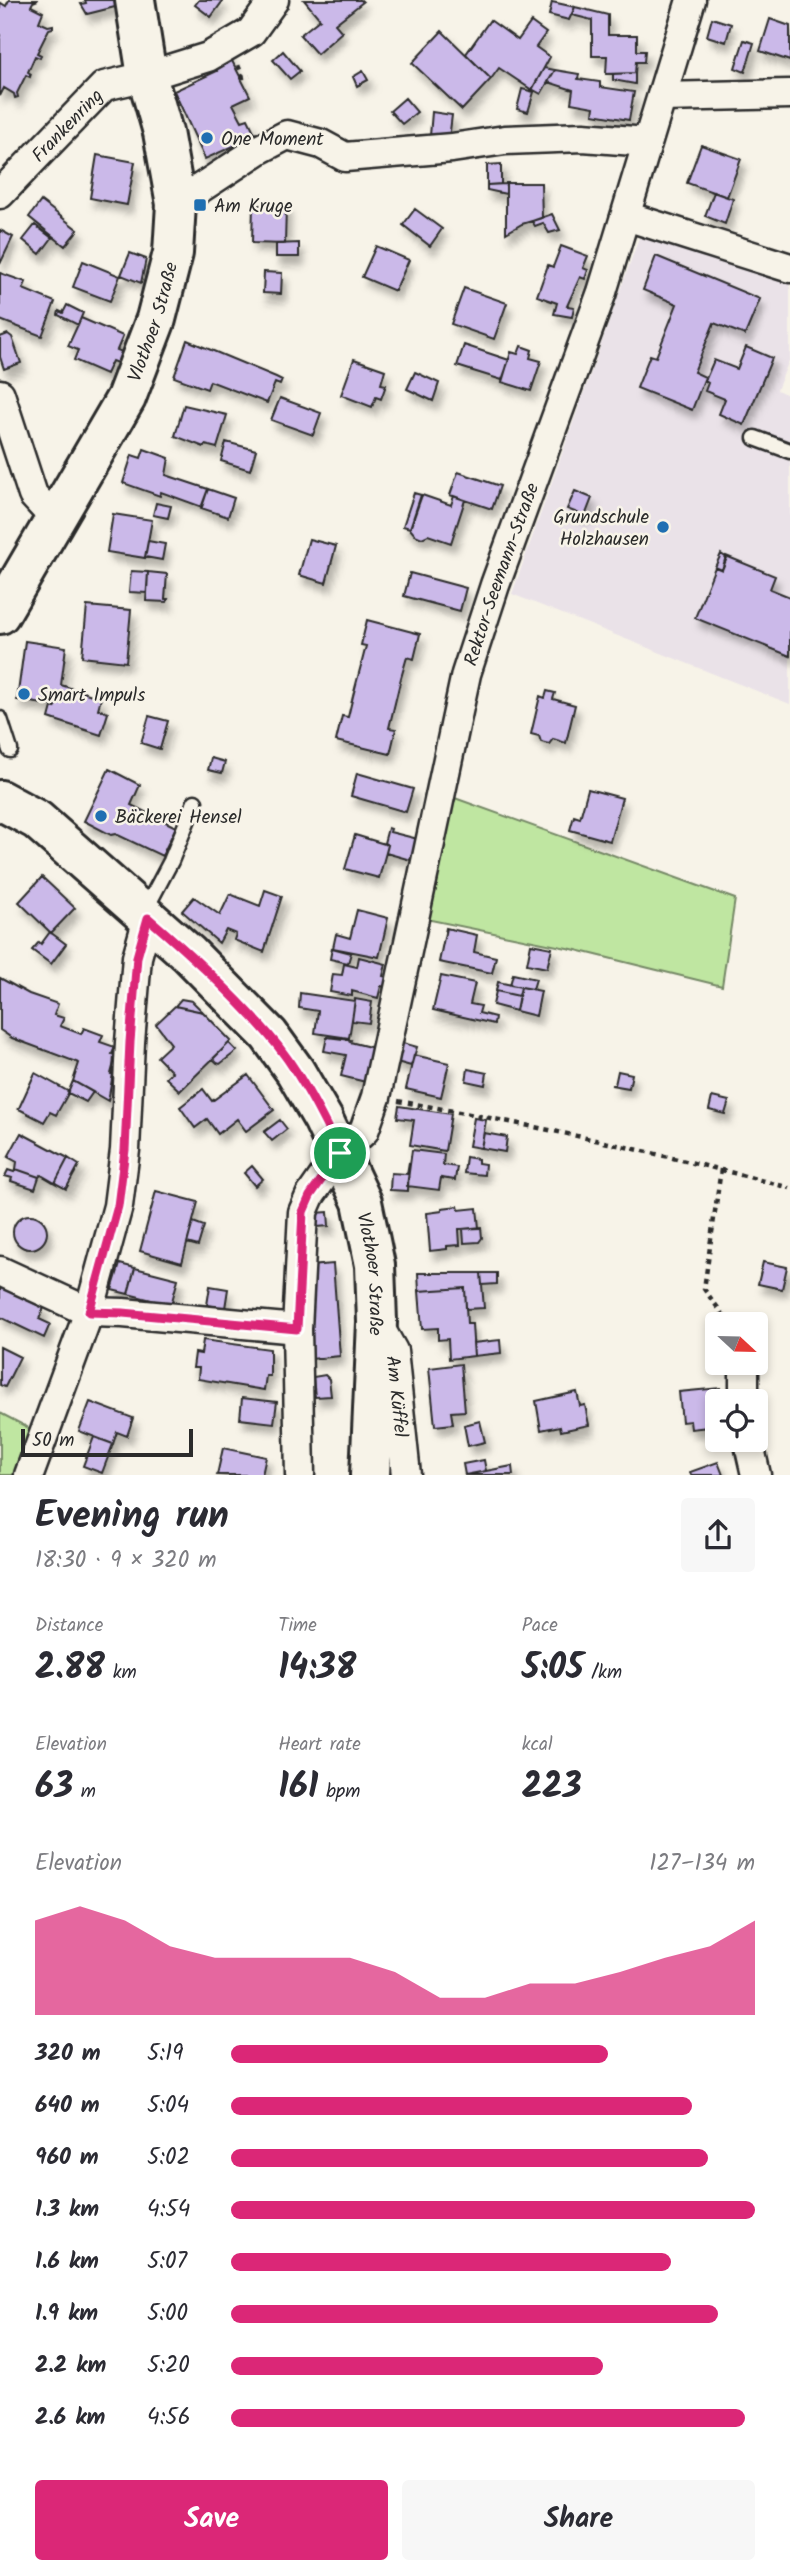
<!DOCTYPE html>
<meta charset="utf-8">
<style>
body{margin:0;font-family:Kalam,sans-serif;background:#f7f7f7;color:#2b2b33;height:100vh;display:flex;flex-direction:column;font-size:26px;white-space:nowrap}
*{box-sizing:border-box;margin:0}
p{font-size:23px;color:#7c7c81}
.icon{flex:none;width:38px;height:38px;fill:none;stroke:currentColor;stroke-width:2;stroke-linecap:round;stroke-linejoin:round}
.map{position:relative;height:1475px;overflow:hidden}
.details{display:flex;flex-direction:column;background:#fff;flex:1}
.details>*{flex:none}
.needle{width:46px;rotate:112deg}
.tools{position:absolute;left:705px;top:1312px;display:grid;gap:14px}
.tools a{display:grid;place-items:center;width:63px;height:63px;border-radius:7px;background:#fff;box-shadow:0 4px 10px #0003;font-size:35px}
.scale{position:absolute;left:21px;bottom:18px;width:172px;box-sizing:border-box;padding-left:7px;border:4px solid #2b2b2b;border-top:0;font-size:19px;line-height:24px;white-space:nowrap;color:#2b2b2b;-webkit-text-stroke:5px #f7f3e8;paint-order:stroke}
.pin{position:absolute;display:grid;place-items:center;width:60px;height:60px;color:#fff;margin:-30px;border:4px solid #fff;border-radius:50%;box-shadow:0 2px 7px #0007}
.round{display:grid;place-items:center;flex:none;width:74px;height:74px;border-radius:7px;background:#f7f7f7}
.headline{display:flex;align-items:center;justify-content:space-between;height:119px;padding:0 35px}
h1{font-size:38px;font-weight:800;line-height:52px}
.stats{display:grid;grid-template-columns:repeat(3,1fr);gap:10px;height:119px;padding:7px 35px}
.stats div{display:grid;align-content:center}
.stats b{font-size:35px;font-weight:800}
.stats small{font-size:19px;font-weight:400}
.stats p{font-size:19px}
.chart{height:196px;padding:14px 35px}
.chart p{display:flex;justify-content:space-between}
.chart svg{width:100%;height:126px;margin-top:7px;fill:#db2777;opacity:.7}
.primary-button{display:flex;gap:14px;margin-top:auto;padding:14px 35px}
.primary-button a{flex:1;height:80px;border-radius:7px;background:#db2777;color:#fff;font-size:28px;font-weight:800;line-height:80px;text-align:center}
.primary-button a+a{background:#f7f7f7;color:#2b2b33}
ul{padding:0 35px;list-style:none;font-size:23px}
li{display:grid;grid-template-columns:112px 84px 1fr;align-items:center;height:52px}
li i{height:18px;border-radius:9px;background:#db2777}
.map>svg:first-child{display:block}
</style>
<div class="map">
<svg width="790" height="1475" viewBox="0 0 790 1475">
<defs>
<filter id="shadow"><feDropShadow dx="4.5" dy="8" stdDeviation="3.5" flood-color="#0004"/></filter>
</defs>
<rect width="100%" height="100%" fill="#f7f3e8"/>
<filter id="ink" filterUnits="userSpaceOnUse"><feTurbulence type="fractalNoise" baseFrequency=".0143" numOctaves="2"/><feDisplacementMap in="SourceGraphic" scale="14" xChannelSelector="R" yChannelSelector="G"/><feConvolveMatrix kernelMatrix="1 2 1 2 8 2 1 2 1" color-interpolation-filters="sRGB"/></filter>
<g filter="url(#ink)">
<!-- built -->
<path fill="#eae2e8" d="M640 235 790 282V358L777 390 790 396V443L784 458 790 461V704L512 594Z"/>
<!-- green -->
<path fill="#bfe6a1" stroke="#758866" stroke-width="2" d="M452 797 735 899 722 986 572 949 426 919Z
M0 1413 31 1429 14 1475H0Z"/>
<!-- building -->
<path fill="#cbb9e9" stroke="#2b2b2b" stroke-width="2" filter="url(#shadow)" d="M9 0H38L33 2 31 6 43 12 39 22 48 26 53 25V28L49 29 37 53 41 55 40 58 35 56 28 72 31 74 30 77 26 75 17 93 18 97 15 98 14 94 4 88 0 96V5L1 3 6 6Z
M85 0H117L119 6 87 14 81 4 86 3Z
M199 0H220L222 2 211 17 195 5Z
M304 0H361L363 2 335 24 342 32 317 54 300 35 320 19Z
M552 2 575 7 569 20 549 15Z
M575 7 608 15V35H637V51H645L644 62H636L635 73 606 74 607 56H592V20L572 15Z
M712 18 731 24 726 42 707 36Z
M770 19 790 26V61L760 51Z
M490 20 518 40 531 22 546 33 536 47 550 57 532 90 499 68 491 79 466 54Z
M442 31 491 79 462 110 412 63Z
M744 40 754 43 745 72 735 68Z
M283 51 300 71 290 79 273 60Z
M228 53 250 96 233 104 242 121 248 119 259 142 251 145 249 139 205 159 174 91 217 71 212 60Z
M544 68 555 70 541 94 532 89Z
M555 70 579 74 578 79 600 82V87L634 92 629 120 593 114 594 107 571 103 573 90 548 82Z
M363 71 368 80 357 86 353 77Z
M635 73V84L613 80V74Z
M522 89 534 92 528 112 517 109Z
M405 98 417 112 402 124 390 111Z
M432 112 452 115 449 139 430 136Z
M701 145 741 159 727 197 687 183Z
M97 155 135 162 127 205 90 198Z
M501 164V184L487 185V165Z
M506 183H541L542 218 522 224 506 233Z
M506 184V194L487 190V185Z
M714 192 733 199 725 224 705 216Z
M41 201 78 230 65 246 29 217Z
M253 205 286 206 285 244 252 243Z
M415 209 442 229 430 246 403 225Z
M552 214 560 230 549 233 543 223 535 226 532 221Z
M35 225 52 238 40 254 23 240Z
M0 230 13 237 0 264Z
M299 243V257H276V244Z
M376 246 409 260 395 291 362 277Z
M561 246 588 256 583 268 588 270 585 279 580 277 567 306 574 307 572 317 554 314 557 303 537 296 548 265 553 267Z
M130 253 146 259 141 283 121 275Z
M656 256 760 299 745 335 714 323 694 372 705 377 692 410 637 388 650 355 656 357 677 304 643 290Z
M83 261 120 276 110 301 73 287Z
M264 272 282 273 281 294 263 293Z
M0 273 26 282 23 289 55 302 42 336 0 320Z
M464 288 507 303 494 339 451 324Z
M67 305 83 313 78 325 58 315 59 311 63 313Z
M81 318 123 336 117 350 125 353 120 364 112 361 106 374 74 360 78 350 68 346Z
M8 334 12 337 21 363 4 369 0 357V337Z
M187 340 276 377 282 380 280 385 275 383 267 403 210 381 207 389 174 377Z
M464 345 509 360 502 380 457 366Z
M521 346 532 350 530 358 541 361 531 391 502 382 511 352 518 354Z
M746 347 772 358 744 425 719 414 725 399 705 391 708 383 705 381 714 360 737 369Z
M354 359 385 370 381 384 386 385 381 399 376 397 372 407 341 395Z
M415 372 439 383 433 401 407 389Z
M280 398 321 413 313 435 271 420Z
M184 405 227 415 217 448 205 445 204 447 175 436Z
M226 442 256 450 250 470 221 461Z
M144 449 169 458 166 475 208 489 202 507 161 492 160 496 123 483 132 455 141 458Z
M458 472 500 486 492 509 450 495Z
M208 489 234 498 228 517 201 508Z
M575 491 592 498 585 516 567 509Z
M414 493 421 495 410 528 403 526Z
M422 495 451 505 454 496 465 500 451 543 428 535 422 538 415 535 410 529Z
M156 503 171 506 168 518 153 515Z
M113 514 152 520 145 558 107 552Z
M309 539 336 546 326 583 299 575Z
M148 541 165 544 162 560 145 557Z
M721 554 727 558 722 570 715 567Z
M726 556 775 576 770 589 790 597V656L695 618 715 567 722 570Z
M131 571 148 572 147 593 129 592Z
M148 572 167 574 165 599H168L167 602 146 601Z
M410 573 466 588 460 611 404 596Z
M87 606 131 610 126 662 82 657Z
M367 620 420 634 414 659 407 657 401 678 389 728 396 729 390 754 336 741 342 716 348 717 353 696 366 646 361 645Z
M25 641 66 647 61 685 101 698 98 709 108 713 101 735 49 718 52 707 55 708 56 706 17 700Z
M547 691 555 693 553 699 575 705 566 743 553 739 549 744 541 742 539 736 531 734 540 696 545 698Z
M149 716 168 721 160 749 141 743Z
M211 758 225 762 222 773 208 770Z
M109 769 140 785 131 805 176 827 162 856 116 834 111 835 84 821Z
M357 773 413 789 406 812 351 796Z
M588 789 622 798 610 841 570 830 574 816 580 818Z
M388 828 391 829 390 832 418 839 414 861 386 853 388 845 384 843Z
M355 835 388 845 379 878 345 869Z
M42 877 75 908 51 933 19 902Z
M265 890 282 896 264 952 234 940 236 934 226 930 219 943 182 911 194 897 220 915 230 894 260 906Z
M357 910 388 918 379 957 333 948 336 934 350 938Z
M446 928 477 935 474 952 496 957 492 973 439 962Z
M50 932 66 944 51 964 32 950 39 942 41 944Z
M531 944 552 948 547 968 527 964Z
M332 948 351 953 348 963 330 959Z
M359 957 386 964 383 976 391 978 389 988 381 986 378 998 352 991V996L330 992 333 974 342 975 344 964 357 967Z
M513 974 536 979 533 989 510 985Z
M441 976 475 983 470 1004 481 1006 479 1013 495 1017 494 1024 433 1010Z
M0 978 29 994 58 1004 54 1015 64 1018 60 1026 81 1034 84 1028 103 1035 100 1042 115 1047 112 1054 116 1055 111 1074H113L108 1101 73 1081 79 1063 12 1038 0 1030Z
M498 982 521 987 519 996 496 991Z
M521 987 541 991 536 1016 516 1011Z
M496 991 519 996 516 1011 493 1005Z
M300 993 355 1001 349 1038 315 1033 318 1011 299 1008Z
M181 999 192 1001 203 1012 175 1006Z
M355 999 372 1002 369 1023 352 1021Z
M175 1006 203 1012 231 1041 180 1091 166 1078 172 1072 157 1057 171 1044 156 1024Z
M327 1037 351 1040 350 1042 378 1049 370 1083 341 1076 346 1055 324 1051Z
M399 1042 417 1047 411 1066 393 1061Z
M229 1043 237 1051 220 1064 217 1063 213 1059Z
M414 1055 449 1063 441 1097 406 1089Z
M468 1069 487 1073 485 1085 466 1081Z
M618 1071 632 1074 629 1088 611 1085H615Z
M35 1073 69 1092 56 1115 50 1112 44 1122 17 1108H19Z
M248 1075 274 1110 246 1131 237 1119 218 1134 207 1119 195 1128 180 1107 203 1089 212 1101Z
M73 1081 93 1092 86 1102 68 1093Z
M712 1097 729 1101 725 1114 709 1110Z
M399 1106 451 1114 445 1151 410 1145 414 1120 397 1118Z
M474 1118 486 1120 481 1148 469 1146Z
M280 1120 287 1129 272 1141 264 1132Z
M21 1133 68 1158 55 1183 41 1175 39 1177 16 1169 17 1162 8 1157Z
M484 1133 507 1137 505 1152 481 1148Z
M412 1150 444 1154 443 1165 457 1167 455 1180 441 1178 439 1190 407 1186Z
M466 1157 478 1159V1163L485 1164 484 1175 464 1173Z
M68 1158 79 1165 66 1189 55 1183Z
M409 1162 408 1191 390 1190 391 1173 407 1174Z
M252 1166 263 1179 255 1186 244 1173Z
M16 1169 39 1177 35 1189 11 1181 12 1178 5 1176 8 1170 14 1172Z
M156 1191 198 1202 182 1263 140 1251Z
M458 1206 459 1210 477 1208 479 1228 459 1229 460 1245 447 1246V1249L430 1251 427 1213 442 1211V1208Z
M328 1212 329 1226 317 1227 316 1213Z
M13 1232a17 17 0 1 1 34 0a17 17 0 1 1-34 0Z
M193 1222 204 1226 198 1246 187 1243Z
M481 1227 482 1238 479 1242 464 1243 463 1229Z
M763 1262 787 1267 782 1289 758 1284Z
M120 1264 135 1268 128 1294 112 1290Z
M333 1264 340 1356 311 1359 307 1307H312L309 1266Z
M135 1268 178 1279 171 1305 128 1294Z
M418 1273H481L484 1308 466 1309 465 1288 419 1291Z
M481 1273H497V1284L482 1285Z
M210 1286 228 1289 225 1308 207 1305Z
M0 1287 44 1308 39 1319 50 1324 44 1338 0 1317Z
M465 1288 467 1324H472L474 1356 449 1359 448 1339 438 1340V1328L422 1329 419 1291Z
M203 1340 270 1349V1376H266L264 1390 198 1379 199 1368H193L195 1353 201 1354Z
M500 1340 501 1353 474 1356 473 1343Z
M0 1347 20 1357 5 1387 0 1385Z
M461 1364 465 1411 451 1412 453 1424 435 1426 429 1368Z
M325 1375 329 1379 331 1396 315 1397 313 1377Z
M720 1388 721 1402 715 1405 716 1419 708 1420V1427L691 1429 690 1421 682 1422 679 1392Z
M577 1392 580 1406 585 1405 589 1425 561 1431 560 1426 541 1430 536 1401Z
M242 1398 277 1402 274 1423 240 1419Z
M90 1402 133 1418 127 1436 117 1432 113 1444 79 1431Z
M480 1421 485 1442 468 1446 464 1425Z
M94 1437 113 1444 102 1473 83 1466Z
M223 1448 266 1457 262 1475H217Z
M484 1460 486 1471 465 1475 463 1464Z
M718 1462 723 1475H691L690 1472Z
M512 1466 513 1475H467L486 1471Z"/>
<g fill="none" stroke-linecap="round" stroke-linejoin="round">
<!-- lane casing -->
<g stroke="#2b2b2b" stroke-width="19">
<path id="lane" d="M755 438 790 451
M0 719 10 750
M144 912 171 861 195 802"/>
</g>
<!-- street casing -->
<g stroke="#2b2b2b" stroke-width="33">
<g id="street">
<path d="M662 97 790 94"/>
<path id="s1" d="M0 194 104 86 147 76 208 57 251 32 274 0"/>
<path d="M176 204 260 149 287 135 321 144 345 157 452 148 505 140 583 137 647 142"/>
<path d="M626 216 790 268"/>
<path d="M0 394 33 495 55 519"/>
<path d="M0 1271 89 1312 123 1313 297 1329"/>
<path id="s2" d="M380 1328 393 1351 406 1475"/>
<path d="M744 1363V1402"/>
<path d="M748 1440 756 1475"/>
<path d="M29 1475 89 1312 118 1206 125 1150 130 1042 137 957 148 918"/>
<path id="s3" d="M300 1475 297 1329 303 1212 310 1196 340 1153 364 1131 376 1097 466 674 495 585 602 292 691 0"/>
</g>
</g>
<!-- secondary casing -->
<g stroke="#2b2b2b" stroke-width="44">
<g id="secondary">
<path id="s4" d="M0 614 126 398 156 319 173 253 176 204 163 132 147 76 135 0"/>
<path id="s5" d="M0 800 37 820 189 954 269 1035 295 1071 323 1119 362 1202 375 1265 377 1322 370 1475"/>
</g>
</g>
<!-- path -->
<path stroke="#2b2b2b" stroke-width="4.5" stroke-dasharray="5 5" stroke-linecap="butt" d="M238 65 243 77 250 76
M398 1101C530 1124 661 1153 790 1188
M721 1169 704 1289 726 1319 738 1325"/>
<!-- lane -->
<use href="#lane" stroke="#f7f3e8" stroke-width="14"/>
<!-- street -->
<use href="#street" stroke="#f7f3e8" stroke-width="28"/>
<!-- secondary -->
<use href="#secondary" stroke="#f7f3e8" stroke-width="38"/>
</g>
</g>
<g fill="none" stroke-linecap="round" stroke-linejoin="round" filter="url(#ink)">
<!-- route casing -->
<g stroke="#fff" stroke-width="14">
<path id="route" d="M148 918C190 954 232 992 268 1034 298 1068 320 1112 340 1153L310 1196 303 1212 297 1329 123 1313 89 1312 118 1206 125 1150 130 1042 137 957Z"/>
</g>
<!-- route -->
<use href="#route" stroke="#db2777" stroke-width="9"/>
</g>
<!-- markers -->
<g fill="#1f6fb2" stroke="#f7f3e8" stroke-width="2.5">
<circle cx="207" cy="138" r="7"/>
<rect x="193" y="198" width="14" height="14" rx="3.5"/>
<circle cx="663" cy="527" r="7"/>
<circle cx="24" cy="694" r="7"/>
<circle cx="101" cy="816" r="7"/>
</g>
<g text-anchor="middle" stroke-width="5" stroke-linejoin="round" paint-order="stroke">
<!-- street labels -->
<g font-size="19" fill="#2b2b2b" stroke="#f7f3e8">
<text dy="7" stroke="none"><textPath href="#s1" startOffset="96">Frankenring</textPath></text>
<text dy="7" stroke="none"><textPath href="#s4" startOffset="331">Vlothoer Straße</textPath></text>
<text dy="7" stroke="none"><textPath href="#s3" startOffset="940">Rektor-Seemann-Straße</textPath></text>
<text dy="7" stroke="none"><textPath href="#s5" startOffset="623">Vlothoer Straße</textPath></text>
<text dy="7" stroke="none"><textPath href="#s2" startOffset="72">Am Küffel</textPath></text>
</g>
<!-- poi labels -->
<g font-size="19" fill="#2b2b2b" stroke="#f7f3e8" text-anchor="start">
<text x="221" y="145">One Moment</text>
<text x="214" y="212">Am Kruge</text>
<text x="649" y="523" text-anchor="end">Grundschule<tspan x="649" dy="22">Holzhausen</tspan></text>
<text x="38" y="701">Smart Impuls</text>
<text x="115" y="823">Bäckerei Hensel</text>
</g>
</g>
</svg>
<div class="tools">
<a><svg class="needle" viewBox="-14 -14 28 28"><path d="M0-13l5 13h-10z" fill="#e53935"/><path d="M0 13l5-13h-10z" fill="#7c7c81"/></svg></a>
<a><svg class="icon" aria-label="locate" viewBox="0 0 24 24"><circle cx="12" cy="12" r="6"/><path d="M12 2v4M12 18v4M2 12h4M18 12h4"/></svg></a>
</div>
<div class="scale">50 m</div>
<div class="pin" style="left:340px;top:1153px;background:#1e9e55"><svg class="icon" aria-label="arrive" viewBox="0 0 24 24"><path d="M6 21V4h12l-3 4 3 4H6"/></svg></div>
</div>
<section class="details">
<div class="headline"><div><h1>Evening run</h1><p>18:30 · 9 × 320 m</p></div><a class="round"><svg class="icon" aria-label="share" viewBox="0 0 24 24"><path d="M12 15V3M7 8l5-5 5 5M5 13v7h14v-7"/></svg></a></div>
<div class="stats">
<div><p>Distance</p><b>2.88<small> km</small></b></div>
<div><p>Time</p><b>14:38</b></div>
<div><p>Pace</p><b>5:05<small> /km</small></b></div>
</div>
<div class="stats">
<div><p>Elevation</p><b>63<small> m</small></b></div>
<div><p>Heart rate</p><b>161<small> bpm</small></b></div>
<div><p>kcal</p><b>223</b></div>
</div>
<div class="chart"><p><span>Elevation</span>127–134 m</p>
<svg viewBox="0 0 160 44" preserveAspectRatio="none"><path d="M0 44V11L10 6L20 11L30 20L40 24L50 24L60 24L70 24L80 29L90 38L100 38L110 33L120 33L130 29L140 24L150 20L160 11V44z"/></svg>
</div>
<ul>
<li><b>320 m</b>5:19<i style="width:72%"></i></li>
<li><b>640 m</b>5:04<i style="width:88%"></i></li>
<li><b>960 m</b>5:02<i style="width:91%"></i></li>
<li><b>1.3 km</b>4:54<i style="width:100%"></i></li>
<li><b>1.6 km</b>5:07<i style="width:84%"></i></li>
<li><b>1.9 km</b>5:00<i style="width:93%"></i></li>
<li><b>2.2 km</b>5:20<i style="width:71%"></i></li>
<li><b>2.6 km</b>4:56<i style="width:98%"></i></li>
</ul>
<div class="primary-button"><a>Save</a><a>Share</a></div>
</section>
